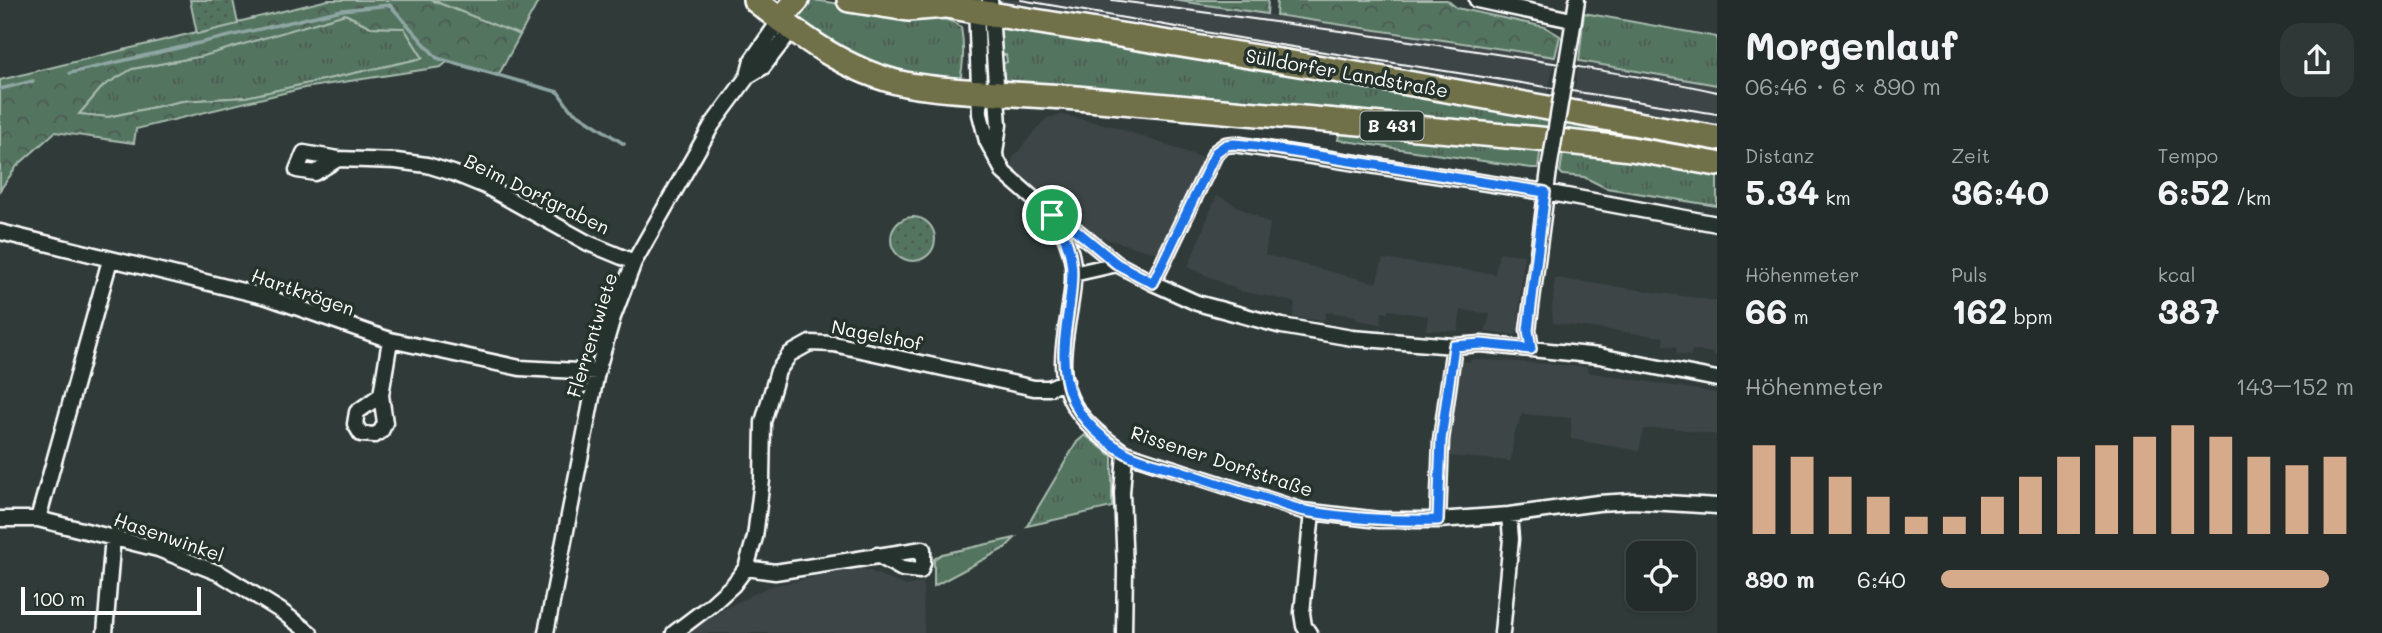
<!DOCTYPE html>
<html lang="de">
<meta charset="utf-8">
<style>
body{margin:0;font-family:Mali,sans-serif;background:#303837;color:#f1f3f6;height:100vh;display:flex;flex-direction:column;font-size:26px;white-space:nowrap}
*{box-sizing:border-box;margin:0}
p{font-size:23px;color:#a3a7a9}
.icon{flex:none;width:38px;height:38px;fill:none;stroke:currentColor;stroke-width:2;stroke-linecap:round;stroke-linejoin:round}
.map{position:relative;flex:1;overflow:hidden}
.side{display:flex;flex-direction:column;background:#242c2b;width:665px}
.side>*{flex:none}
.tools{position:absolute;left:1626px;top:541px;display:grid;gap:14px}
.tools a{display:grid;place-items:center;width:70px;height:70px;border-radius:14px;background:#242c2b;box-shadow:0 2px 5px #0004,0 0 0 2px #414847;font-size:35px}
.scale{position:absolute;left:21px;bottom:18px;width:180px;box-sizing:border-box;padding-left:7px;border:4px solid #fff;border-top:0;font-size:19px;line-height:24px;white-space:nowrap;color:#fff;-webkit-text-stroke:5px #26332d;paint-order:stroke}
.pin{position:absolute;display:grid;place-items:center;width:60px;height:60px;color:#fff;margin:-30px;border:4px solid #fff;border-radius:50%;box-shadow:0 2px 7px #0007}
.round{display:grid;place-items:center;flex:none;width:74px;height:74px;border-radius:21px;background:#303837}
.headline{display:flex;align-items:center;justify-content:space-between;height:119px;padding:0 28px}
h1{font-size:38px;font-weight:700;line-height:52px}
.metrics{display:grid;grid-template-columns:repeat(3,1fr);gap:10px;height:119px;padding:7px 28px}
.metrics div{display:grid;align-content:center}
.metrics b{font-size:35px;font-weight:700}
.metrics small{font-size:19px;font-weight:400}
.metrics p{font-size:19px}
.chart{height:196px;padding:14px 28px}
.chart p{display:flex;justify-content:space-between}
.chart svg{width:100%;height:126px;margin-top:7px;stroke:#d6ab8b;stroke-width:6}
ul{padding:0 28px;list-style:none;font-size:23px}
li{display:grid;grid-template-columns:112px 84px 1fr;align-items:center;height:52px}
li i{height:18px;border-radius:9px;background:#d6ab8b}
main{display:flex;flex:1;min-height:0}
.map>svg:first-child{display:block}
</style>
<main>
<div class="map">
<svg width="1717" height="633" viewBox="0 0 1717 633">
<defs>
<pattern id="grass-tufts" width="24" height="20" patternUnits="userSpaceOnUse" patternTransform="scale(1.75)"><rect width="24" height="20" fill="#52745f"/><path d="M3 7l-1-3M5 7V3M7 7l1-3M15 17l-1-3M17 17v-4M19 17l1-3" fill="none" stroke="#4e5a53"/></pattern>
<pattern id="forest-crowns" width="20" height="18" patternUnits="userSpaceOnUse" patternTransform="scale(1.75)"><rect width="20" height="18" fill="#52745f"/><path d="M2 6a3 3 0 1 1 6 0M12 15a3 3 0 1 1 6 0" fill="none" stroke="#4e5a53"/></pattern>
<pattern id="park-dots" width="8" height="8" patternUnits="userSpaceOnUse" patternTransform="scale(1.75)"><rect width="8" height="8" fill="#52745f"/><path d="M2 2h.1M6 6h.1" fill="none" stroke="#4e5a53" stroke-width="1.8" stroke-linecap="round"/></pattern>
</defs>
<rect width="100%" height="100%" fill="#303b39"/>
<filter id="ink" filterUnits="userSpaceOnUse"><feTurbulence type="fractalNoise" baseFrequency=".0143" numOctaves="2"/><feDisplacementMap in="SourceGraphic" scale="14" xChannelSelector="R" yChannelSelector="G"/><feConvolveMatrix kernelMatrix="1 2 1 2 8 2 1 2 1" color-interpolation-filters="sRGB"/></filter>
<g filter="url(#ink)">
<!-- built -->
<path fill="#3d4547" d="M1003 0H1173L1555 57 1548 94 1093 20 1003 2Z
M1579 61 1717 85V126L1573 100Z
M1062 115 1112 126 1203 158 1204 162 1162 252H1152L1085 233 1011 166 1013 158 1037 128 1047 118Z
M1217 195 1270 224 1265 255 1376 283 1383 259 1495 274 1499 253 1524 255 1517 335 1485 332 1490 314 1461 310 1458 331 1426 330 1428 316 1388 310V313L1382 312 1381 324 1357 320 1356 316 1326 312 1324 321 1293 317 1295 304 1291 301 1240 291 1188 267Z
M1555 278 1717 301V357L1713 356V353L1692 350 1691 356 1676 354 1677 347 1663 345 1664 337 1553 323 1552 311Z
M1472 359 1587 367 1588 372 1717 393V435L1673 428 1644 429 1639 451 1571 439V418L1522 414 1514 434 1511 461 1447 456V434L1459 361 1470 362Z
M860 567 906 586 923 582 924 633H686L726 608 768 587Z"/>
<!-- grass -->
<path fill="url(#grass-tufts)" stroke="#a8baaf" stroke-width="2" d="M431 0H539L520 35Z
M805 0C826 0 845 6 865 8 896 12 935 9 961 27 964 43 964 64 960 79L890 71 852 57 797 22 796 11Z
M1584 13 1717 37V85L1579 61Z
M345 14 371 27 404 28 423 58 246 97 182 101 108 117 79 114 103 86 132 69 203 56Z
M1007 26 1717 146V159L1008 84 1002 77 1001 64 1007 62 1006 55H1000L998 33 1002 27Z
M1340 130 1541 147 1538 168H1531L1338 140Z
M1563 153 1640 161 1717 175V206L1606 188 1584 177 1563 175 1560 172Z
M1085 435 1112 456V507L1027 526 1077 442Z
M1015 538 1005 548 934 586V559L942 554Z"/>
<!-- forest -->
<path fill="url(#forest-crowns)" stroke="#a8baaf" stroke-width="2" fill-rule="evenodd" d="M328 0H431L520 35 498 76 447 62 441 67 304 88 136 129 134 143 55 132 17 166 0 190V80ZM345 14 371 27 404 28 423 58 246 97 183 101 108 117 79 114 103 86 132 69 203 56Z
M1173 0H1268L1267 14Z
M1277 0H1447L1457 8 1545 27 1560 36 1555 57 1276 15Z"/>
<!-- park -->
<path fill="url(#park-dots)" stroke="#a8baaf" stroke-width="2" d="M190 0H233L238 24 197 34Z
M891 239a22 22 0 1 1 44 0a22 22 0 1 1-44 0Z"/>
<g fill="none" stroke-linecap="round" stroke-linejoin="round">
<!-- stream -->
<path stroke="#8fa6a4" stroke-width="3.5" d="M70 73 342 10 390 5 437 58 558 92 570 109 624 144
M0 89 33 81"/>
<!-- minor casing -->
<g stroke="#fff" stroke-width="19">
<path id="minor" d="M990 0 999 125 995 153
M1477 0 1572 20
M976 5 980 114 987 141 1004 173 1052 215 1066 222 1117 264 1153 283 1197 303 1282 326 1352 338 1454 346 1481 344 1599 356 1717 379
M1571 38 1577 0
M748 76 752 60 780 20
M338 159 315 173 297 170 304 153 338 159 396 161 427 165 453 173 485 186 588 243 634 262
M1052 215C1063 229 1071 248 1073 265 1077 313 1044 370 1080 414 1092 430 1109 442 1125 453L1303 511 1379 520H1438L1509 515 1598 503 1633 501 1717 506
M0 232 267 297 390 340 520 368 597 372
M1073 274 1117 264
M1153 283 1216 152 1226 145 1234 144 1545 192 1717 224
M1531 349 1528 330 1549 170
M381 395 357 412 355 424 361 434 375 435 381 431 385 423 381 395 390 340
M0 519H38L158 549 221 574 281 611 310 633
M38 519 110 260
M1438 520 1441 440 1454 346
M746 568 775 572 923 549V563L920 571 902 569 877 555
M105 633 113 536
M546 633 597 372 613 317 634 262 712 125 748 76 763 67 792 29
M674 633 711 605 733 585 746 568 755 537 762 480 763 422 778 371 790 354 810 343 834 344 1034 388H1049L1066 381
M1124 633 1125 569 1122 493 1125 453
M1309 633 1304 626 1302 613 1312 512
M1502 633 1511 539 1509 515"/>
</g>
<!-- primary casing -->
<g stroke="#fff" stroke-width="28">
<path id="primary" d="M755 0C800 36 847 72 905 84 935 90 966 91 997 93
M849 0 908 9 945 6
M930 3 991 14
M780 20 797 0"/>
</g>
<!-- trunk casing -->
<g stroke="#fff" stroke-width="28">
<path id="trunk" d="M991 14 1311 66 1717 138
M997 93 1065 97 1540 139 1631 149 1717 164"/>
</g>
<!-- minor -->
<use href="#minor" stroke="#26332d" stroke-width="14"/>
<!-- primary -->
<use href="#primary" stroke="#6f704a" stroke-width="23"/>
<!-- trunk -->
<use href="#trunk" stroke="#6f704a" stroke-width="23"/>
<!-- tram -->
<path stroke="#fff" stroke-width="2" d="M1021 0 1274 44 1717 114
M1112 0C1253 19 1394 37 1534 60 1595 70 1657 78 1717 92"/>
<!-- minor-bridge casing -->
<g stroke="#fff" stroke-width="19" stroke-linecap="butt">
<path id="minor-bridge" d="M1549 170 1571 38"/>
</g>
<!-- minor-bridge -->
<use href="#minor-bridge" stroke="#26332d" stroke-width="14"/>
</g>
</g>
<g fill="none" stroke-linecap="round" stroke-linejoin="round" filter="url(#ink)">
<!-- route casing -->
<g stroke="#fff" stroke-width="14">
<path id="route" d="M1234 144 1256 146 1545 192 1528 330 1531 349 1481 344 1454 346 1441 440 1438 520C1395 521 1353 519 1311 512 1297 510 1283 504 1270 500 1241 491 1213 482 1184 472 1165 466 1141 462 1124 452 1097 436 1071 411 1066 379 1055 319 1094 272 1052 215L1066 222 1117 264 1153 283 1216 152 1226 145Z"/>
</g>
<!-- route -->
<use href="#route" stroke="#1a73e8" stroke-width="9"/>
</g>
<g text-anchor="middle" stroke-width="7" stroke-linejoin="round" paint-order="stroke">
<!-- shield labels -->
<rect fill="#26332d" stroke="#bec2c0" stroke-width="2" x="1360.5" y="111.5" width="63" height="29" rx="5"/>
<g font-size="18" font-weight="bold" fill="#fff">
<text x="1392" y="132">B 431</text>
</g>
<!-- street labels -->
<g font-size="19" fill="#fff" stroke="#26332d">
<text transform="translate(1347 73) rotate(10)" y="7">Sülldorfer Landstraße</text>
<text transform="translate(537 194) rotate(26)" y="7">Beim Dorfgraben</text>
<text transform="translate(303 292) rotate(19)" y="7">Hartkrögen</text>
<text transform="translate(592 335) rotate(-73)" y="7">Flerrentwiete</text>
<text transform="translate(877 335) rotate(11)" y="7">Nagelshof</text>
<text transform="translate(1222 461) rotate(18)" y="7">Rissener Dorfstraße</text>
<text transform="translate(169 537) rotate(19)" y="7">Hasenwinkel</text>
</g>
</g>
</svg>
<div class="tools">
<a><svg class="icon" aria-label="locate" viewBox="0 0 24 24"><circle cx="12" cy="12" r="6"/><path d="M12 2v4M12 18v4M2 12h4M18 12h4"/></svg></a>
</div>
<div class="scale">100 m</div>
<div class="pin" style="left:1052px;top:215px;background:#1e9e55"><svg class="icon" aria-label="arrive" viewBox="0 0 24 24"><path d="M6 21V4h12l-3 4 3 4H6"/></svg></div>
</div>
<section class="side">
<div class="headline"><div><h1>Morgenlauf</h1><p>06:46 · 6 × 890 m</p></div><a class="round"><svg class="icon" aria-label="share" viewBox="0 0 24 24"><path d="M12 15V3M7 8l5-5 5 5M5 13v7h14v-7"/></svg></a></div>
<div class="metrics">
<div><p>Distanz</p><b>5.34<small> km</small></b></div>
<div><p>Zeit</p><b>36:40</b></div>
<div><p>Tempo</p><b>6:52<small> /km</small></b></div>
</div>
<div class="metrics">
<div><p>Höhenmeter</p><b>66<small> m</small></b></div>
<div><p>Puls</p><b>162<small> bpm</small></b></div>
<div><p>kcal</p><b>387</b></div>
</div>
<div class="chart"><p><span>Höhenmeter</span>143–152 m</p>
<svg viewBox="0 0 160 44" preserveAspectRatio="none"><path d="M5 44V13M15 44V17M25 44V24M35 44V31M45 44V38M55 44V38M65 44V31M75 44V24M85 44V17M95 44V13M105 44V10M115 44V6M125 44V10M135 44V17M145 44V20M155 44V17"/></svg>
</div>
<ul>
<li><b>890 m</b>6:40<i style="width:94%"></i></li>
</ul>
</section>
</main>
